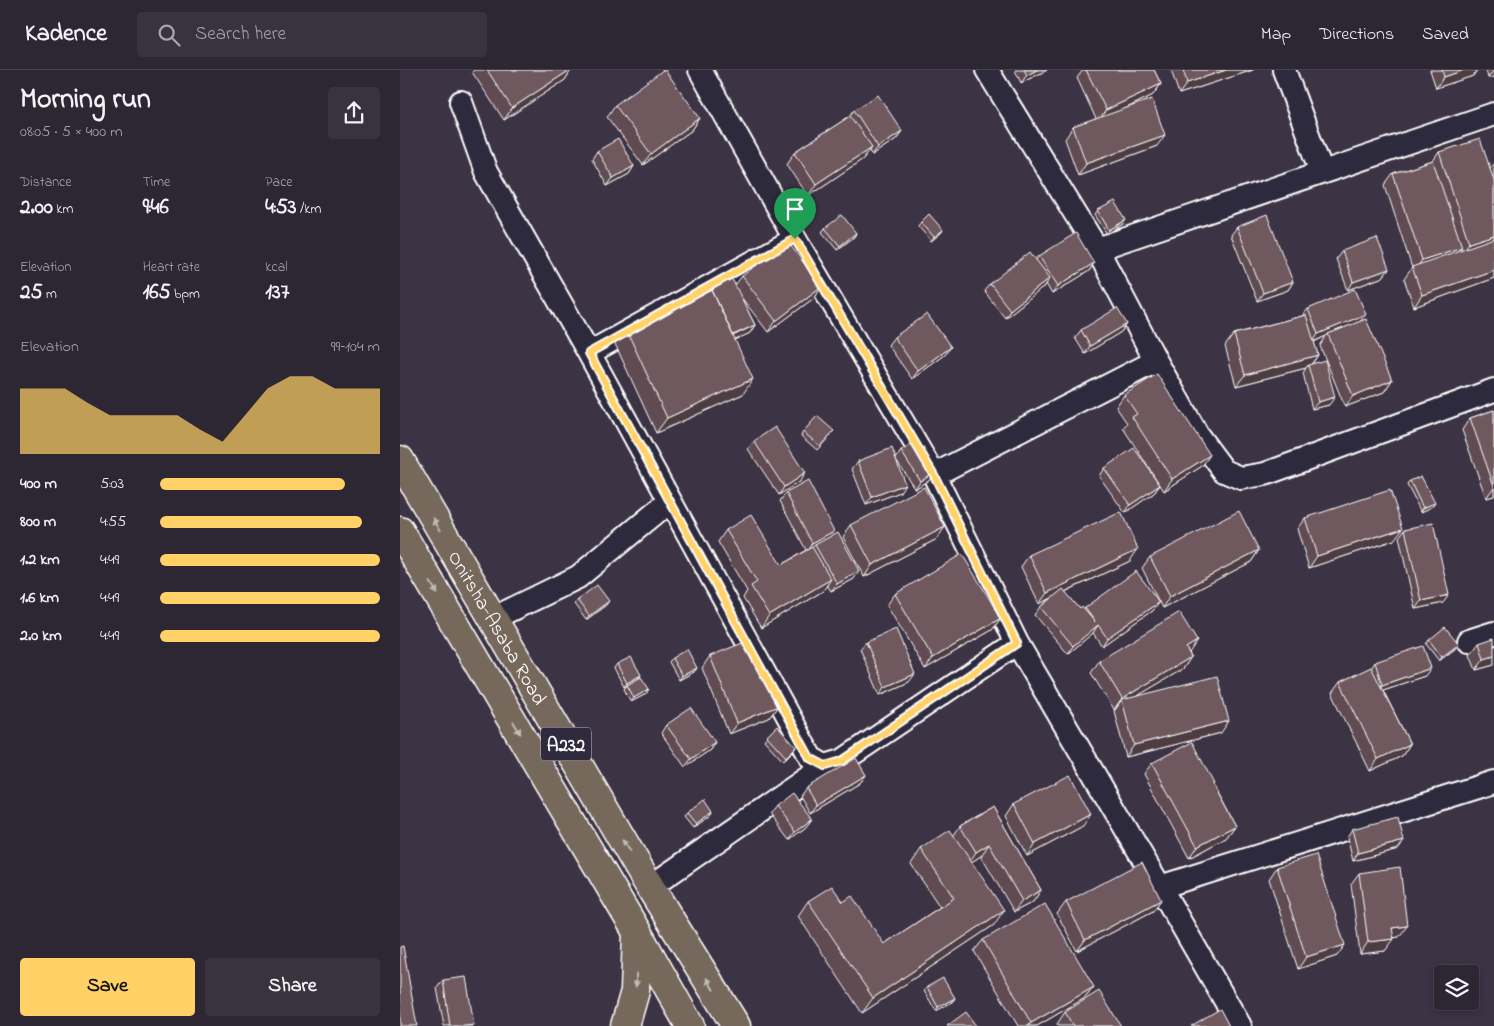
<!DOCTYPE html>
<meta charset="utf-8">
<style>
body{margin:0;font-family:"Indie Flower",sans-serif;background:#39323f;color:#f1f3f6;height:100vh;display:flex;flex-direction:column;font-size:19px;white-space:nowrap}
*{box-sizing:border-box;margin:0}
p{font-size:16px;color:#a7a5ac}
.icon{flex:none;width:28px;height:28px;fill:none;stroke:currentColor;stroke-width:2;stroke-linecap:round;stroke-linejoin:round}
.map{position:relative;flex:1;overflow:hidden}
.panel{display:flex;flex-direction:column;background:#2d2633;width:400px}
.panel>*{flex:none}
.controls{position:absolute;left:1034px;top:895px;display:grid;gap:10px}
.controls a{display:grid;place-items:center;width:45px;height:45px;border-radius:5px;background:#2d2633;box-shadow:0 2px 8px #0003,0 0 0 1px #48434e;font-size:25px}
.pin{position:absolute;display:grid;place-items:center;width:42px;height:42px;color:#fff;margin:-51px -21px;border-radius:50% 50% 50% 0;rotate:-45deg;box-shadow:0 0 5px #0007}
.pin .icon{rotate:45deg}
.round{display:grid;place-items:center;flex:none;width:52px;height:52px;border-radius:5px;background:#39323f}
.summary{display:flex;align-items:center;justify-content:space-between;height:85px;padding:0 20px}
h1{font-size:28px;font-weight:700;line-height:38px}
.stats{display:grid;grid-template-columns:repeat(3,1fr);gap:8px;height:85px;padding:5px 20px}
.stats div{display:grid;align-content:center}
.stats b{font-size:21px;font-weight:700}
.stats small{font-size:14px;font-weight:400}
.stats p{font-size:14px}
.chart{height:140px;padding:10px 20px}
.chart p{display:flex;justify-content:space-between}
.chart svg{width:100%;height:90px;margin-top:5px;fill:#ffd166;opacity:.7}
.primary-button{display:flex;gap:10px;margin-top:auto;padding:10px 20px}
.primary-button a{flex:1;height:58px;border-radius:5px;background:#ffd166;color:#111;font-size:20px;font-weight:700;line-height:58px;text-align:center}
.primary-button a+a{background:#39323f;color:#f1f3f6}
ul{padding:0 20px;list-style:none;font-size:16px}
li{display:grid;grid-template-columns:80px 60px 1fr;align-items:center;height:38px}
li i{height:12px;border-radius:6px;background:#ffd166}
header{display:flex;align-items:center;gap:30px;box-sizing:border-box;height:70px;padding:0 25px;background:#2d2633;border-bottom:1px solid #48434e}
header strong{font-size:24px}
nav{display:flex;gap:28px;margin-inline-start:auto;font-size:18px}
.search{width:350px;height:45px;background:#39323f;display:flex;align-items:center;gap:12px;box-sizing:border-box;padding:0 18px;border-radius:5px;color:#a7a5ac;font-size:19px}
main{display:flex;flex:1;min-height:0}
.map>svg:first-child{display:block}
</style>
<header>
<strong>Kadence</strong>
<div class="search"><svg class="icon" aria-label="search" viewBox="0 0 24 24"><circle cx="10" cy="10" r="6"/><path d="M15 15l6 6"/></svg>Search here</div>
<nav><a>Map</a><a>Directions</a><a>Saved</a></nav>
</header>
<main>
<section class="panel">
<div class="summary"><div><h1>Morning run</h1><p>08:05 · 5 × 400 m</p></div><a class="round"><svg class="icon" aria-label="share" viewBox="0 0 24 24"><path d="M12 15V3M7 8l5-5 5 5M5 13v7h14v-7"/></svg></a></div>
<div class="stats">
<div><p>Distance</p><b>2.00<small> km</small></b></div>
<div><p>Time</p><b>9:46</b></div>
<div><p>Pace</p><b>4:53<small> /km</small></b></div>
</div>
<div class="stats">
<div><p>Elevation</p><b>25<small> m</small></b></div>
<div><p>Heart rate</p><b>165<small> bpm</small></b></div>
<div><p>kcal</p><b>137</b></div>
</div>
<div class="chart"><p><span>Elevation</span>99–104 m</p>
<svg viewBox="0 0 160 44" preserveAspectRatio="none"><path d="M0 44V12L10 12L20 12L30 19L40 25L50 25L60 25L70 25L80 32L90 38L100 25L110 12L120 6L130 6L140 12L150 12L160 12V44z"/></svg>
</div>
<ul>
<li><b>400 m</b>5:03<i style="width:84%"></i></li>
<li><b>800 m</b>4:55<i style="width:92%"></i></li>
<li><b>1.2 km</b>4:49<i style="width:100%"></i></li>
<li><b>1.6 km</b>4:49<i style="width:100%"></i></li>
<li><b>2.0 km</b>4:49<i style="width:100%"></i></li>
</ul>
<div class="primary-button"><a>Save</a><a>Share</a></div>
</section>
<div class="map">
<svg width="1094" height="956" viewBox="0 0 1094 956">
<rect width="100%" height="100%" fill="#3c3344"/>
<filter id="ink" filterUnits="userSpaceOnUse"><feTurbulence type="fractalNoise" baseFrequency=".02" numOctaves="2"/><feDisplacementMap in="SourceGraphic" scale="10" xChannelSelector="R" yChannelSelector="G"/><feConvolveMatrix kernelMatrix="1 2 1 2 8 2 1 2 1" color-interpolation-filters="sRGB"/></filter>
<g filter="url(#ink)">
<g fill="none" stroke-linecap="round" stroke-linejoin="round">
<!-- minor casing -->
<g stroke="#fff" stroke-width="26">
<path id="minor" d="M300 0 395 169 534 405 617 573 760 817 840 956
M587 0 697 179 756 291 798 366 824 401 841 408 865 404 1094 320
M884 0 922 102
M61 32 86 102 189 283 411 688 425 696
M697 179 1094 44
M189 283 395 169
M534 405 756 291
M92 549 178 507 270 431
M1069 571 1094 563
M250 817 425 696 442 691 617 573
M760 817 1094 712"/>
</g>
<!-- trunk casing -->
<g stroke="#fff" stroke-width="31">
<g id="trunk">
<path id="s1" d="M0 390 250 817 336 956"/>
<path d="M0 461 237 862 290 956"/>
<path d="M225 956 235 921 237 862"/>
</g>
</g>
<!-- minor -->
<use href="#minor" stroke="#2f2a3d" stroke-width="22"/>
<!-- trunk -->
<use href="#trunk" stroke="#76695c" stroke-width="28"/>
</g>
<!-- wall -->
<path fill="#5f4c51" stroke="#fff" d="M74 0H171L165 10 104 50 72 2Z
M615 0H647L621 13Z
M683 0H754L761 14 753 25 728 37 757 76 678 105 665 69 673 57 696 49 677 8Z
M771 0H853L779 24Z
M1030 0H1077L1073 6 1036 18Z
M1086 0H1094V7L1088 8Z
M215 35 300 48 292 60 243 95 207 47Z
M454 40 502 61 496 69 472 85 470 80 463 89 408 126 387 94 395 82 450 46Z
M197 81 234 96 229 104 207 116 192 89Z
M1039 82 1090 98 1094 93V208L1014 237 1004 209 1012 198 985 115 993 104 1033 91Z
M698 141 723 154 707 164 695 145Z
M521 152 543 160 540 164 531 171 518 156Z
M837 157 893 212 888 220 857 231 831 165Z
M425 158 456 163 454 167 437 180 422 162Z
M942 181 989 199 983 207 948 220 936 189Z
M639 186 694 193 689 201 652 224 646 214 645 216 605 248 584 221 590 214 636 190Z
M342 206 422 216 414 228 368 262 341 227 355 255 350 263 335 270 343 324 256 363 215 274 226 259 306 222 309 218 335 215Z
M908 239 961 251 992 310 984 322 945 337 920 276 926 266 914 272 918 285 912 294 929 335 912 339 903 303 906 298 836 316 825 276 834 264 902 246Z
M727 254 721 262 685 284 675 268 681 260Z
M494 267 545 285 512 309 488 275Z
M724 325 802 396 764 421 723 358 727 353 716 337Z
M1094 340V426L1086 428 1062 360 1070 348Z
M403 362 431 365 417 380 401 366Z
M354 371 400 411 379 425 348 379Z
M501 381 530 409 515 419 497 391 500 422 466 435 452 399 458 391 496 389Z
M704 398 760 415 754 423 725 443 699 406Z
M1010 411 1032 437 1021 442 1007 415Z
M386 423 431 466 454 509 431 521 427 515 423 521 361 558 343 528 347 521 318 472 326 460 381 495 406 480 380 431Z
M905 448 994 470 909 498 897 459Z
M451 455 537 469 464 507 443 467Z
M1005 459 1043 533 1015 539 999 467Z
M859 480 851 492 762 538 742 498 750 487Z
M629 485 730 491 665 522 680 539 684 540 685 538 753 540 702 576 693 563 668 584 635 545 641 537 651 528 639 534 621 497Z
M495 524 601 548 592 560 525 599 487 535Z
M177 530 206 535 186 550 174 534Z
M1029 570 1056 578 1039 591 1026 574Z
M466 572 509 612 480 625 460 579Z
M1079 573 1094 595 1076 600 1070 585Z
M789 583 791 587 783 599 737 626 821 663 726 687 714 641 716 639 714 640 691 603 699 591Z
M310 586 378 636 369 648 329 664 302 598Z
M272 588 297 598 294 602 279 610 269 592Z
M975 592 1025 606 983 620 1010 674 1002 686 970 701 932 623 940 612 972 597Z
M217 594 241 605 239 608 246 624 231 632 224 619 227 615 224 617 214 598Z
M266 655 315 672 310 680 285 697 261 663Z
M367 666 396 677 393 681 383 691 364 670Z
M752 693 814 714 813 715 835 756 826 768 789 788 744 704Z
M466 705 460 713 410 743 400 726 406 718Z
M614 734 683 756 627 786 606 746Z
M375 736 406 757 389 770 369 744Z
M593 737 641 820 633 832 614 842 581 786 571 792 594 855 462 943 398 846 408 831 443 832 484 874 540 837 511 794 521 779 554 765 560 756Z
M313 741 311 745 293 758 284 747 287 743Z
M952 759 998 779 953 791 947 767Z
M877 797 937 886 898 899 869 809Z
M959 803 999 867 993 868 985 881 960 884 951 814Z
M666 832 753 841 677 881 657 844Z
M583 870 694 917 685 928 637 956H618L574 881Z
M43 910 73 956H44L37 918Z
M527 917 555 928 552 932 536 941 524 921Z
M665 942 721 956H658L657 954Z"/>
<!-- shaded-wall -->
<path fill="#4e3e42" stroke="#fff" d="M170 0H171L165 10 104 50 112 38Z
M637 0H647L621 13 627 5Z
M826 0H853L779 24 787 13Z
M1064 0H1077L1073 6 1036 18 1044 7Z
M1094 0V7L1088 8Z
M761 14 753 25 698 52 706 40Z
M300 48 292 60 243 95 251 84Z
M502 61 496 69 472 85 478 77Z
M765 65 757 76 678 105 686 93Z
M472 77 463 89 408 126 416 114Z
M234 96 229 104 207 116 213 108Z
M726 150 723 154 707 164 709 160Z
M543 160 540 164 531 171 534 167Z
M456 163 454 167 437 180 440 176Z
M1094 165V174L1061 184 1069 173Z
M1062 177 1054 189 1014 202 1022 190Z
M694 193 689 201 652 224 658 216Z
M989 199 983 207 948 220 953 212Z
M1094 200V208L1014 237 1022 225Z
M650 208 645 216 605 248 610 240Z
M893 212 888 220 857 231 863 223Z
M422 216 414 228 368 262 376 251Z
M966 244 960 252 928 264 926 266 913 272 918 264Z
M727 254 721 262 685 284 690 276Z
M355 255 350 263 327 274 333 266Z
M551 277 545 285 512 309 518 301Z
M918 285 909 297 908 295 906 298 836 316 845 305Z
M353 309 343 324 256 363 267 348Z
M992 310 984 322 945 337 953 326Z
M935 327 929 335 912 339 918 332Z
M810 385 802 396 764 421 772 409Z
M535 401 530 409 515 419 520 411Z
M405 403 400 411 379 425 384 417Z
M505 414 500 422 466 435 472 427Z
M760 415 754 423 725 443 730 435Z
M1094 417V426L1086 428Z
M1035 433 1032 437 1021 442 1023 438Z
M545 457 537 469 464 507 472 495Z
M1003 458 994 470 909 498 917 486Z
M434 461 429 469 415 475 413 477 407 481 412 473Z
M738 479 730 491 639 534 647 523Z
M859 480 851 492 762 538 770 526Z
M459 501 454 509 431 521 437 514Z
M431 509 423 521 361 558 369 546Z
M1049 525 1043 533 1015 539 1021 531Z
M209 531 206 535 186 550 189 546Z
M759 532 753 540 702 576 707 568Z
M601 548 592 560 525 599 533 588Z
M698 555 693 563 668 584 673 576Z
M797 571 789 583 786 578Z
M1059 574 1056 578 1039 591 1042 587Z
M1094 586V595L1076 600 1084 589Z
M791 587 783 599 724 634 722 630 716 639 714 640 722 629Z
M297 598 294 602 279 610 282 606Z
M1031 598 1025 606 977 622 982 615Z
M515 604 509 612 480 625 485 617Z
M241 605 238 609 224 617 227 613Z
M249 619 246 624 231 632 234 628Z
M378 636 369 648 329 664 337 653Z
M829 651 821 663 726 687 734 675Z
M315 672 310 680 285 697 291 689Z
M1010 674 1002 686 970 701 978 689Z
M396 677 393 681 383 691 386 687Z
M466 705 460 713 410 743 416 735Z
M313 741 311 745 293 758 296 754Z
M691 744 683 756 627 786 635 774Z
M412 749 406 757 389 770 395 762Z
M835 756 826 768 789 788 797 776Z
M1004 771 998 779 953 791 958 783Z
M589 774 581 786 568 794 576 782Z
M641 820 633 832 614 842 622 831Z
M761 830 753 841 677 881 685 870Z
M604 840 594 855 462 943 473 928Z
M1007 856 999 867 984 869 992 858Z
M994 869 985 881 960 884 968 872Z
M945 875 937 886 898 899 906 887Z
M694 917 685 928 637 956H628L631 953Z
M555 928 552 932 536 941 538 937Z"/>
<!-- building -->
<path fill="#6f585e" stroke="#fff" d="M87 0H170L112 38Z
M263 0H265L300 48 251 84 215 35Z
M624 0H637L627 5Z
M686 0H754L761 14 706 40Z
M783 0H826L787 13Z
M1042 0H1064L1044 7Z
M478 25 502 61 478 77 454 40Z
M752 29 765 65 686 93 673 57Z
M450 46 472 77 416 114 395 82Z
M218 69 234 96 213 108 197 81Z
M1080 69 1094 110V165L1069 173 1039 82Z
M1033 91 1062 177 1022 190 993 104Z
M715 132 726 150 709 160 698 141Z
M529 144 543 160 534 167 521 152Z
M442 145 456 163 440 176 425 158Z
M867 145 893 212 863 223 837 157Z
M676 163 694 193 658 216 639 186Z
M977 168 989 199 953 212 942 181Z
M1094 168V200L1022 225 1012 197Z
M387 171 422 216 376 251 342 206Z
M630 182 650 208 610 240 590 214Z
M331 207 355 255 333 265 312 220H310L309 218Z
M955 219 966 244 918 264 908 239Z
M312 220 353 309 267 348 226 259Z
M717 238 727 254 690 276 681 260Z
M527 244 551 277 518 301 494 267Z
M906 245 918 285 845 305 834 264Z
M966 249 992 310 953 326 928 264Z
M925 290 935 327 918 332 908 295Z
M757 304 810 385 772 409 732 347 737 344 724 325Z
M1094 340V416L1070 348Z
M417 346 434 361 420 376 403 362Z
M375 357 405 403 384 417 354 371Z
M516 372 535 401 520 411 501 381Z
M492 378 505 414 472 427 458 391Z
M734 378 760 415 730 435 704 398Z
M1021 406 1035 433 1023 438 1010 411Z
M408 411 434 461 412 473 386 423Z
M524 417 545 457 472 495 451 455Z
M990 420 1003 458 917 486 905 448Z
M839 441 859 480 770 526 750 487Z
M721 442 738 479 647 523 629 485Z
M351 445 381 495 412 477 431 509 369 546 351 516 357 512 326 460Z
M1033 453 1049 525 1021 531 1005 459Z
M438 462 459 501 437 514 415 475Z
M562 484 601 548 533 588 495 524Z
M736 501 759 532 707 568 698 555 673 576 641 537 663 519 680 539 682 537 695 552 685 538Z
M197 515 209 531 189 546 177 530Z
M779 542 797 571 786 578 791 587 722 629 699 591Z
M1045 557 1059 574 1042 587 1029 570Z
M496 559 515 604 485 617 466 572Z
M1094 568V586L1084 589 1079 573Z
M350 570 378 636 337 653 310 586Z
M1023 576 1031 598 982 615 975 592Z
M287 579 297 598 282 606 272 588Z
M231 587 241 605 227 613 217 594Z
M971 597 1010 674 978 689 940 612Z
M817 606 829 651 734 675 722 630Z
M241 607 249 619 234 628 227 615Z
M291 638 315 672 291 689 266 655Z
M377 656 396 677 386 687 367 666Z
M792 672 814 714H812L835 756 797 776 752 693Z
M456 688 466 705 416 735 406 718Z
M670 705 691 744 635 774 614 734Z
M392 723 412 749 395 762 375 736Z
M305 729 313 741 296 754 287 743Z
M593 737 641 820 622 831 589 774 576 782 560 756Z
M998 747 1004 771 958 783 952 759Z
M550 760 604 840 473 928 408 831 432 816 443 832 452 826 484 874 554 828 521 779Z
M916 785 945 875 906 887 877 797Z
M742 792 761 830 685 870 666 832Z
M1000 797 1007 856 992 858 994 869 968 872 959 803Z
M645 834 694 917 631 953 583 870Z
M3 876 17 956H0V877Z
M66 907 74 955 66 956H50L43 910Z
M543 908 555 928 538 937 527 917Z
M699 921 721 956H673L665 942Z
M820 939 829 956H791Z
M566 942 576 956H547Z"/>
<!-- one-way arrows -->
<defs><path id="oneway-solid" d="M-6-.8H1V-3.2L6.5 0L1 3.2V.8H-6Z" transform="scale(1.25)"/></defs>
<g fill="#c1bcb6">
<use href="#oneway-solid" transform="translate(37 454) rotate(-120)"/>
<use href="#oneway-solid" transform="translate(34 518) rotate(59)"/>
<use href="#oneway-solid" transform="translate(117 658) rotate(59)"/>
<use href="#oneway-solid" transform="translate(226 776) rotate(-121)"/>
<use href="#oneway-solid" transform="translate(236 910) rotate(92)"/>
<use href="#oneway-solid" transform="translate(310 914) rotate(-122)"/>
</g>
</g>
<g fill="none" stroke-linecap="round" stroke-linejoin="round" filter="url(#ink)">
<!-- route casing -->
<g stroke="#fff" stroke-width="10">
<path id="route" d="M395 169 534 405 617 573 442 691 425 696 410 688 189 283Z"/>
</g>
<!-- route -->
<use href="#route" stroke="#ffd166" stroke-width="6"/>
</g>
<g text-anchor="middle" stroke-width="4" stroke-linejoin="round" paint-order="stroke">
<!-- shield labels -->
<rect fill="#2f2a3d" stroke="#c1bfc5" stroke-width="1" x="141" y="657.5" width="50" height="33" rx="4"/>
<g font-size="19" font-weight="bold" fill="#fff">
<text x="166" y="681">A232</text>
</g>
<!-- street labels -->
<g font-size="20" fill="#fff" stroke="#2f2a3d">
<text dy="7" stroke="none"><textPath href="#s1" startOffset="194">Onitsha-Asaba Road</textPath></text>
</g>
</g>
</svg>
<div class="controls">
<a><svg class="icon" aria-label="layers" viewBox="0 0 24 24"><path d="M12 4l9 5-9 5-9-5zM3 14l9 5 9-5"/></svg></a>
</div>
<div class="pin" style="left:395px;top:169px;background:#1e9e55"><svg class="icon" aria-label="arrive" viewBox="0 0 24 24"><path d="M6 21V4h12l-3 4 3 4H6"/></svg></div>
</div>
</main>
